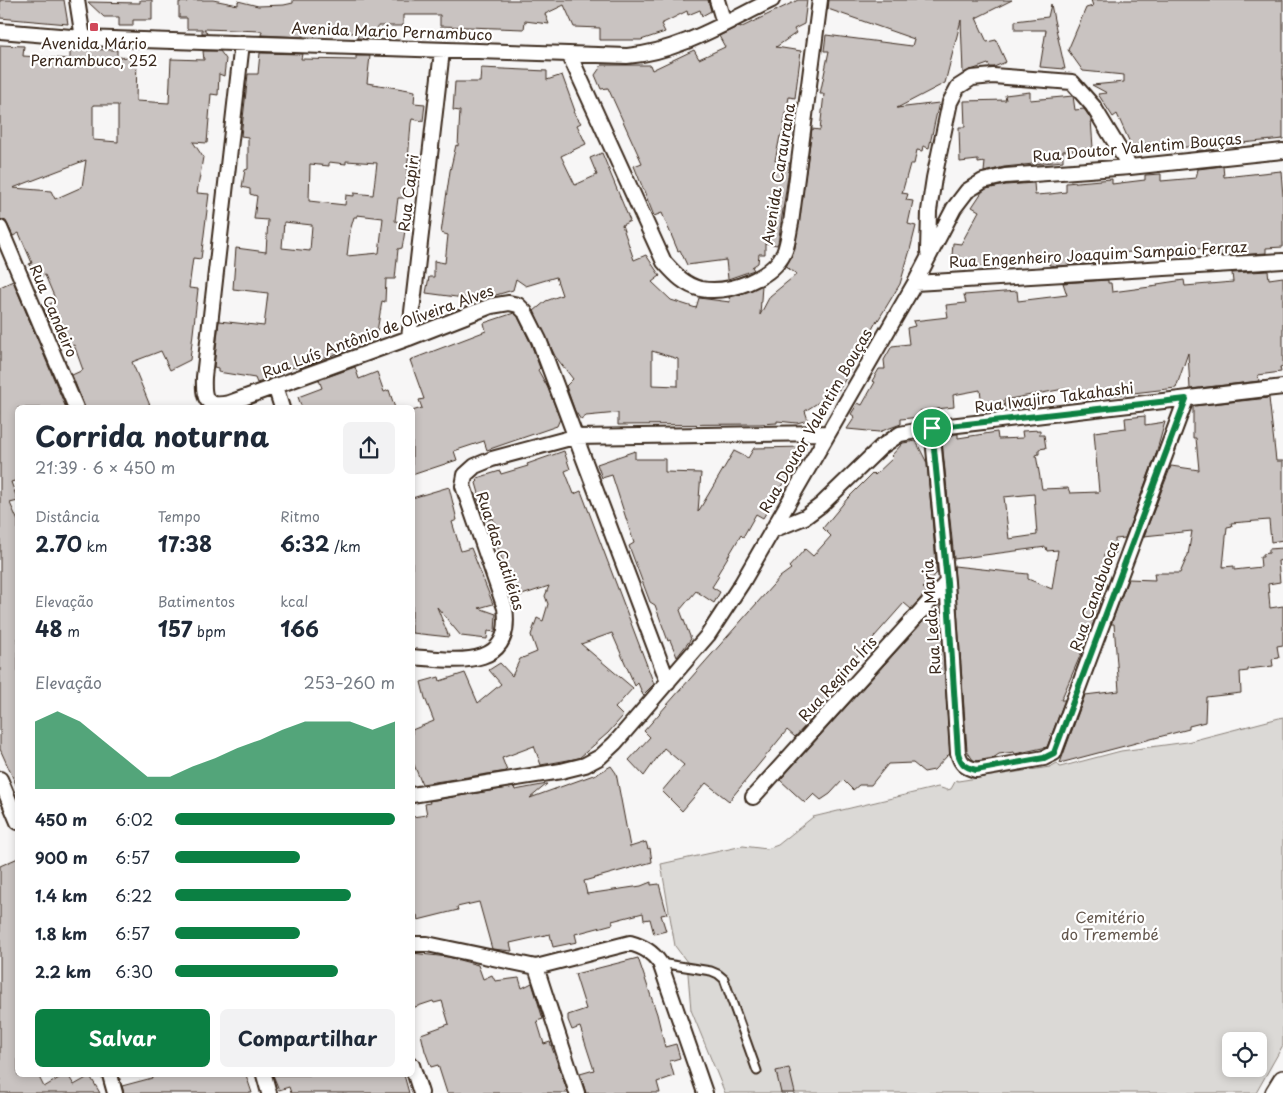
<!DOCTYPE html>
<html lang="pt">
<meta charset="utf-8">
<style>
body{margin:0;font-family:"Playpen Sans",sans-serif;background:#f2f2f3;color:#1f2937;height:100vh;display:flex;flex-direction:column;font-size:19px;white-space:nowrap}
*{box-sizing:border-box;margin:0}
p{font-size:16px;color:#747a83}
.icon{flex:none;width:28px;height:28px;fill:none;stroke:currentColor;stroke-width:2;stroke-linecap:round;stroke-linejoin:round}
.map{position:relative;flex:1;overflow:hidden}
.drawer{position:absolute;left:15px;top:405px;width:400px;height:672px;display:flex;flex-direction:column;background:#fff;border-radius:8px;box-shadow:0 2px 8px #0003}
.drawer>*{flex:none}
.controls{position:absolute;left:1222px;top:1032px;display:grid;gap:10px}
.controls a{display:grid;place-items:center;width:45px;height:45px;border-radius:8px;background:#fff;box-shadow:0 2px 8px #0003;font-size:25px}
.pin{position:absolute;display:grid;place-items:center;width:42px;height:42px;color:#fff;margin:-21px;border:2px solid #fff;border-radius:50%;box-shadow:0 1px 5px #0007}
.round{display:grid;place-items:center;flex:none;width:52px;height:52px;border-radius:8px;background:#f2f2f3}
.summary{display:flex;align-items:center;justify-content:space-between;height:85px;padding:0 20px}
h1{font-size:28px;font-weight:700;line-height:38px}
.metrics{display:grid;grid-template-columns:repeat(3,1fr);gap:8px;height:85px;padding:5px 20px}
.metrics div{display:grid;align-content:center}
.metrics b{font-size:21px;font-weight:700}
.metrics small{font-size:14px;font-weight:400}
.metrics p{font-size:14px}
.chart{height:140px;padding:10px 20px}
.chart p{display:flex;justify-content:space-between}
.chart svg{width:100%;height:90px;margin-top:5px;fill:#0b8043;opacity:.7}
.primary-button{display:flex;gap:10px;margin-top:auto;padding:10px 20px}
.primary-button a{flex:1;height:58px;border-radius:8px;background:#0b8043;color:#fff;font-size:20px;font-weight:700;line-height:58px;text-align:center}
.primary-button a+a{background:#f2f2f3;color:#1f2937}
ul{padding:0 20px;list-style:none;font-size:16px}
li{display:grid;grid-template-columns:80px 60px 1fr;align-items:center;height:38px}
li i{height:12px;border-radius:6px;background:#0b8043}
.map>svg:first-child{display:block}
</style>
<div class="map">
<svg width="1283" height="1093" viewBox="0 0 1283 1093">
<rect width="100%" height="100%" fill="#f7f6f6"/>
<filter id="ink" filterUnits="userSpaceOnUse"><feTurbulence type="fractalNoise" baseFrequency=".02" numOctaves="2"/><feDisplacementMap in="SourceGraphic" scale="10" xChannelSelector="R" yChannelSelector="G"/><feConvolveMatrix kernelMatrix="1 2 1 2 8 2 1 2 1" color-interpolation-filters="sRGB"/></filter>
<g filter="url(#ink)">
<!-- green -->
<path fill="#dbd9d6" stroke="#8b827a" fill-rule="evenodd" d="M1283 717V1045L1256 1093H725L691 1010 687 962 675 946 661 864 743 846 767 849 778 845 813 817 938 787 947 790 951 789 956 780 958 781 1050 767 1057 763 1060 767 1121 751 1187 742ZM1231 1041H1259V1069H1231Z"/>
<!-- building -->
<path fill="#c9c3c1" stroke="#3b2a1e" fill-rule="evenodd" d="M0 0H64L68 24 0 18Z
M140 0H152V20H133V26H119V17H104L88 2 140 3Z
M187 0H213L238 5V1L258 6 284 5 293 3V0H708L711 11 702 16 700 10 688 15 687 11 661 24 665 32 641 40H600V28L574 27 564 5 545 14 549 24 525 21 524 29 440 26V15H403V26H378V34H374L373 39 357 38 358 33 303 32V37L261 35 262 31 204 29 207 33H202V29H187V18H179V2H187Z
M798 0H807L804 24 794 29 796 33 776 47 801 51 795 98 789 97 782 136H780L775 161 790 163 778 243 777 245 765 243V254H759L758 263 752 267 754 270 728 279 726 260 687 265 680 250 678 251 662 213 654 216 634 166 642 163 608 88 601 89 595 75 602 65H650L652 70 694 50 699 59 725 47 719 36 739 26 740 28Z
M829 0H1012L976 18 987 42 996 40 1006 62 994 67H990L988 64 963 73 961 20 945 83 897 108 939 103 929 148 923 146 922 151 917 150 914 164H910L902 193 908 194 906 200 913 201 908 224 916 226 910 250 900 284 877 322V320L841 387 830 401 827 397 805 411 808 420 797 423 777 421V423L760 424 618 425V413L586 416 581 420 575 411 566 386 573 379 555 356 534 311 546 301 562 295 556 277 526 286 516 279 513 290 479 300 426 293 429 277H434V261L445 263 448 235 441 233 450 171 456 145 458 146 460 111 453 110 455 82H480L481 68 547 71V80L562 75 575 111 573 112 581 123 577 125 586 144 561 156 575 185 597 175 590 158 602 153 630 221 622 225 634 260 646 255 660 276 652 282 671 300 696 308 699 298 730 302 729 297 762 285 760 315 770 296 797 274 786 267 795 248 812 129 820 130 824 94H820L829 51H824L826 35 912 46 914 39 828 9ZM652 351 678 359V386L652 385Z
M1091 0H1283V139L1222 145V149L1196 151V146L1167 149 1166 142 1131 145 1117 114 1113 117 1098 94 1107 93 1092 85 1124 82V75L1083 71 1068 50 1086 8 1093 6Z
M1051 4 1054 20 1065 69 1040 67 1046 30H1015V21L1048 17Z
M0 45 24 46 23 56 70 59V49L117 50V57L137 58 136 101 169 103 171 59 204 60 203 51H220L226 59 224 76 219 74 218 95 211 94 207 143 193 142 203 157 197 193 209 194 201 259 193 258 189 288 198 289 190 360 170 370 161 351 132 362 151 408H85L72 375 83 370 74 345 69 347 58 317 49 321 43 307 56 301 45 275 35 279 29 264 32 263 19 233 13 236 6 221 0 219ZM93 105H118V142L93 140ZM86 160 82 187 55 199 51 191 13 188Z
M260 53 302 54 301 59 356 60V56H370L367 83 415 91 414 103 425 104 423 121 412 119 411 123 405 198H398L395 221 406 223 404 237 402 248 398 249 395 279H386L385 302 382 301 376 338 300 368V366L273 372 275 377 257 383 255 378 218 372V368L214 367 219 321 264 326 268 293 233 289 236 248 266 252 268 220 254 219 257 196 250 194V189L242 187 245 170 248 169V137L241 136 248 74H258ZM346 161 377 163 373 195 354 193V196L346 195 345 205 309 201 310 164 329 166V162L346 164ZM357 215 383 218 379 253 347 256 350 231 354 217H357ZM284 222 312 225 310 251 282 248Z
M1030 92V100L1073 96 1075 110 1084 109 1091 119 1093 148 1063 151V161L1004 167 984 172 985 162 978 163V160L960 162 959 127H965L964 101 1006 100 1005 95Z
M1223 166 1224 177 1281 171 1283 196V247L1266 248V253L1224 256 1218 255V247L1145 254V251L1105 254 1106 263 1057 266 1049 265 1050 260 960 268 959 256H952L953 243 961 244 979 211 972 207 982 192 986 189 1006 185 1034 183 1035 195 1050 194 1066 192V183L1112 179V184L1145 180V175L1161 174V181L1196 178 1198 169Z
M1268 271 1269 279 1283 277V366L1280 367 1281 372 1258 375 1259 381 1190 389 1188 353 1176 388 1065 401 1064 389 1004 400 1005 408 983 411 980 390 953 395 954 407 920 411V417L901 419V424L879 432 847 429 855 417 851 414 858 403 862 405 875 382 872 381 879 369H885L884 360 892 346 909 344 907 328 915 326 913 321 948 317 946 305 966 303 964 295 1017 291 1018 301 1067 295 1063 283 1108 280V283H1111L1112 292 1158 286 1157 284 1184 280 1185 286 1233 282 1232 273Z
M13 281 66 408H18V480L11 482 18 501 10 503 18 521V789L0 749V287Z
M514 313 518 317 531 344 540 368 538 370 548 388 560 419 557 426 487 450 484 441 454 451 457 460 412 475V411L422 408 419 400 424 399 410 360 486 331 484 323Z
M355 367 359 379 377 372 384 392 389 390 395 408H302L298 397 322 388 319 380Z
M1269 398 1276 461H1283V540L1271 542 1269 520 1231 523 1232 526 1227 527 1223 567 1234 566V570L1261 567 1260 557H1263V554L1269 553V549L1283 548V560L1278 561 1280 582 1268 584 1270 608 1283 606V645L1277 646 1279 658 1272 659 1273 666 1248 669V671L1240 672 1241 693 1206 697 1205 722 1189 726V729L1060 763 1085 695 1119 691 1114 624H1111L1128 579 1155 580 1154 573H1180L1188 555 1192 531 1144 536 1171 466 1199 470 1196 438H1193V406Z
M1145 416V425L1165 422 1155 457 1125 538 1115 539 1116 553 1104 555 1099 607 1092 627 1087 628 1080 645 1084 647 1061 700H1065L1047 747 1015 754 1014 752 999 754 993 758 976 761 973 760 967 751 954 566 1028 574V579L1052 589 1058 550 1047 551 1046 547 954 559 942 441 955 434H958V438L997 432 998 439 1023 438 1022 431 1040 430V435H1044L1046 448 1039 449V454L1036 455 1042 489 1068 488 1070 493 1099 492 1094 432 1126 428 1125 418ZM1034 494 1037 535 1009 539 1004 497Z
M916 441 927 463 937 573 923 588 927 591 911 609 904 603 836 680 842 686 795 737 787 730 729 801 706 783 682 811 662 791 684 765 664 748 644 776 629 760 650 737 644 731 780 577 791 569 789 567 805 549 813 556 823 545 831 536 823 528 847 499 873 473 875 475 893 458 891 456 903 443Z
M806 447 763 518 756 514 743 537 741 535 717 575 719 576 712 587 720 592 714 603 696 591 680 610 691 639 677 657 670 640 668 641 655 605 650 602 629 546 634 543 612 475 602 478 597 464 635 451V459H665V472L701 473 698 512 734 451 748 458 754 448Z
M564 451 570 469 565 471 574 494 581 491 654 684 643 695 638 683 635 686 612 633 581 644 633 688 615 708 623 716 608 733 579 758 541 765 534 746 502 758 507 771 422 784 412 760V730L434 721 425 698 421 682 439 677 440 681 465 673 478 703 501 684 489 670 500 663 512 676 520 659 537 652 531 635 537 618 543 621 548 604 545 596 549 586 516 597 496 543 500 542 493 518 486 521 477 497H480L476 483 478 481 477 478 500 471 501 474 528 466 527 464Z
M449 487 457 520 452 522 461 551 471 548 493 604 479 608 496 614 495 632 488 631 487 639 461 636 437 607 449 637 412 633V498Z
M940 603 950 755H948L934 770 924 772 913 763 888 764 871 785H859L853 790 843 780 830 794 821 800 814 794 805 803 780 780Z
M611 766 616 773 630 847 646 842 648 849 650 848 652 862 584 881 587 894 641 886 651 882V885L659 884 667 914 661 915 666 931 654 934 650 919 644 920 643 913 612 921 613 924 575 934 577 942 553 947 550 934 510 943 512 951 492 949 479 902 457 907 458 910 418 920 417 915 412 916V817L427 815 425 804 430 803 429 801 514 787 515 790 547 784 530 798 599 773Z
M18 858V1075H38L44 1087 64 1075H68L74 1085 90 1076 100 1093H0V866Z
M412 953 448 957 478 965 483 979 492 975 495 981 519 978 522 988 532 983 543 1019 537 1021 544 1044 550 1042 568 1093H447L438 1065 431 1067 425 1051 421 1034 449 1024 442 1001 434 1003 433 1001 412 1008Z
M638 958 657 1014 665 1047 676 1044 680 1058 670 1061 674 1076 657 1082 660 1093H586L580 1074 594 1070 580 1027 572 1030 568 1020V1015L586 1009 575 974Z
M789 1068 795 1093H781L776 1071Z
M151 1075H246L252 1093H124L122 1086 152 1078Z
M273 1075H404L409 1093H291L289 1087 279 1090Z"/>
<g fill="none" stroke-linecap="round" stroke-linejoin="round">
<!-- service casing -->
<g stroke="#3b2a1e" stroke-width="11">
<path id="service" d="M660 963 711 971 718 974 724 979 757 1071"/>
</g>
<!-- minor casing -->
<g stroke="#3b2a1e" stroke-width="18">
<path id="minor" d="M77 0 83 38
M717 0 724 23
M0 31 83 38 627 56C679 52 726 22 772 0
M242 43 204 377C203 398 205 408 229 403L409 338 491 306 509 303 518 305 525 312 539 340 668 682
M569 54 664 262C674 273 684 285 701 289 729 294 771 279 784 253 788 244 789 232 791 223L820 0
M0 228 76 408
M928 252 929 211 934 178 950 102 958 87 972 78 993 76 1072 82 1093 106 1130 167
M915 283 1283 261
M409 338 442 51
M275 386 282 408
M932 428 947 582 958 753C961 764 965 767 976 770L1044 758 1054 753 1186 399
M773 530 805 517 821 505 881 447 900 434 932 428 1283 387
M412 657C453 660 514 672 505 608L463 486 465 475 475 466 492 459 574 437 827 433
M0 779 18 822
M412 795 561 771 585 765 600 757 615 743 708 635 742 583 915 283 954 208 967 191 983 181 1005 176 1130 167 1283 151
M753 797 947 582
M412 944H427L536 967 630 943C644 947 652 952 660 963L705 1093
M536 967 577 1093
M412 1065 421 1093
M110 1075 115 1093
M264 1075 269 1093"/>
</g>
<!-- secondary casing -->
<g stroke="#3b2a1e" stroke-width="22">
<path id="secondary" d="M1275 1093 1283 1080"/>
</g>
<!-- service -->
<use href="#service" stroke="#fff" stroke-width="7"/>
<!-- minor -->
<use href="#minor" stroke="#fff" stroke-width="14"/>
<!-- secondary -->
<use href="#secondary" stroke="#fff" stroke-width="19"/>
</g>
</g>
<g fill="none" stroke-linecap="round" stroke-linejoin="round" filter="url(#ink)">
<!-- route casing -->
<g stroke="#fff" stroke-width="10">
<path id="route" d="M1186 399 1054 753 1044 758 976 770C965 767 961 764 958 753L947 582 932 428Z"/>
</g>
<!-- route -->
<use href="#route" stroke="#0b8043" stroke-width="6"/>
</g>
<!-- markers -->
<rect fill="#d1495b" stroke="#fff" stroke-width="2" x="89" y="22" width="10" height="10" rx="2.5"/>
<g text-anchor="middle" stroke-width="4.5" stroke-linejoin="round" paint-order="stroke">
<!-- street labels -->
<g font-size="15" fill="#3b2a1e" stroke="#fff">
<text transform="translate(392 32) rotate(2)" y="5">Avenida Mario Pernambuco</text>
<text transform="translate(1137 148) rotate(-5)" y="5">Rua Doutor Valentim Bouças</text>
<text transform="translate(779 174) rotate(-81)" y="5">Avenida Caraurana</text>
<text transform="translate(409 193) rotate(-83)" y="5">Rua Capiri</text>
<text transform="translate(1098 255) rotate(-3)" y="5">Rua Engenheiro Joaquim Sampaio Ferraz</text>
<text transform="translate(53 311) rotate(67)" y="5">Rua Candeiro</text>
<text transform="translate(378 332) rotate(-20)" y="5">Rua Luís Antônio de Oliveira Alves</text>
<text transform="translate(1054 398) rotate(-7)" y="5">Rua Iwajiro Takahashi</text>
<text transform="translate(816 421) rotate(-60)" y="5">Rua Doutor Valentim Bouças</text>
<text transform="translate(500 551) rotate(72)" y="5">Rua das Catiléias</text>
<text transform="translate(1095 596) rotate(-70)" y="5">Rua Canabuoca</text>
<text transform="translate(932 617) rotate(-94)" y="5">Rua Leda Maria</text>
<text transform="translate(838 679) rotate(-48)" y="5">Rua Regina Íris</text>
</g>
<!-- poi labels -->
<g font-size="15" fill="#3b2a1e" stroke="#fff">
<text x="94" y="49">Avenida Mário<tspan x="94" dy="17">Pernambuco, 252</tspan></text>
</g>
<!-- park labels -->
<g font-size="15" fill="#63564c" stroke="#fff">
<text x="1110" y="923">Cemitério<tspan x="1110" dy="17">do Tremembé</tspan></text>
</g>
</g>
</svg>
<div class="controls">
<a><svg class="icon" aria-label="locate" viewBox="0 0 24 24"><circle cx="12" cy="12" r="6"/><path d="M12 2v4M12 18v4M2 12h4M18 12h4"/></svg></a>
</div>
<div class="pin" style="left:932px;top:428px;background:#1e9e55"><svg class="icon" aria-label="arrive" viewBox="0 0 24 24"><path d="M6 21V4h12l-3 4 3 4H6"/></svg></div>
<section class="drawer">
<div class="summary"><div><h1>Corrida noturna</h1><p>21:39 · 6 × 450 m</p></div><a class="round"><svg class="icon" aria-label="share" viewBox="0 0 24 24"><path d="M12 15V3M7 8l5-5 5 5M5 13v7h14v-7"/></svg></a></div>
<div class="metrics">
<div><p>Distância</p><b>2.70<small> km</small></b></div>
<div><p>Tempo</p><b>17:38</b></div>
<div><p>Ritmo</p><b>6:32<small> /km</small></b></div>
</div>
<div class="metrics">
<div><p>Elevação</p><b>48<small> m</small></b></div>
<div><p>Batimentos</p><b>157<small> bpm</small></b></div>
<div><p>kcal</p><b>166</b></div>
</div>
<div class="chart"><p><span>Elevação</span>253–260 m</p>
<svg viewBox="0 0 160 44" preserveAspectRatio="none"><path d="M0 44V11L10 6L20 11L30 20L40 29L50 38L60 38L70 33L80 29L90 24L100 20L110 15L120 11L130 11L140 11L150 15L160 11V44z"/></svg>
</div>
<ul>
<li><b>450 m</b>6:02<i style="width:100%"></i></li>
<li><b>900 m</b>6:57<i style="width:57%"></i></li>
<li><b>1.4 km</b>6:22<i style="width:80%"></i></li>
<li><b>1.8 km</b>6:57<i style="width:57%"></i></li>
<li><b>2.2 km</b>6:30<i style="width:74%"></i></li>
</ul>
<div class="primary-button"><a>Salvar</a><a>Compartilhar</a></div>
</section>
</div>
